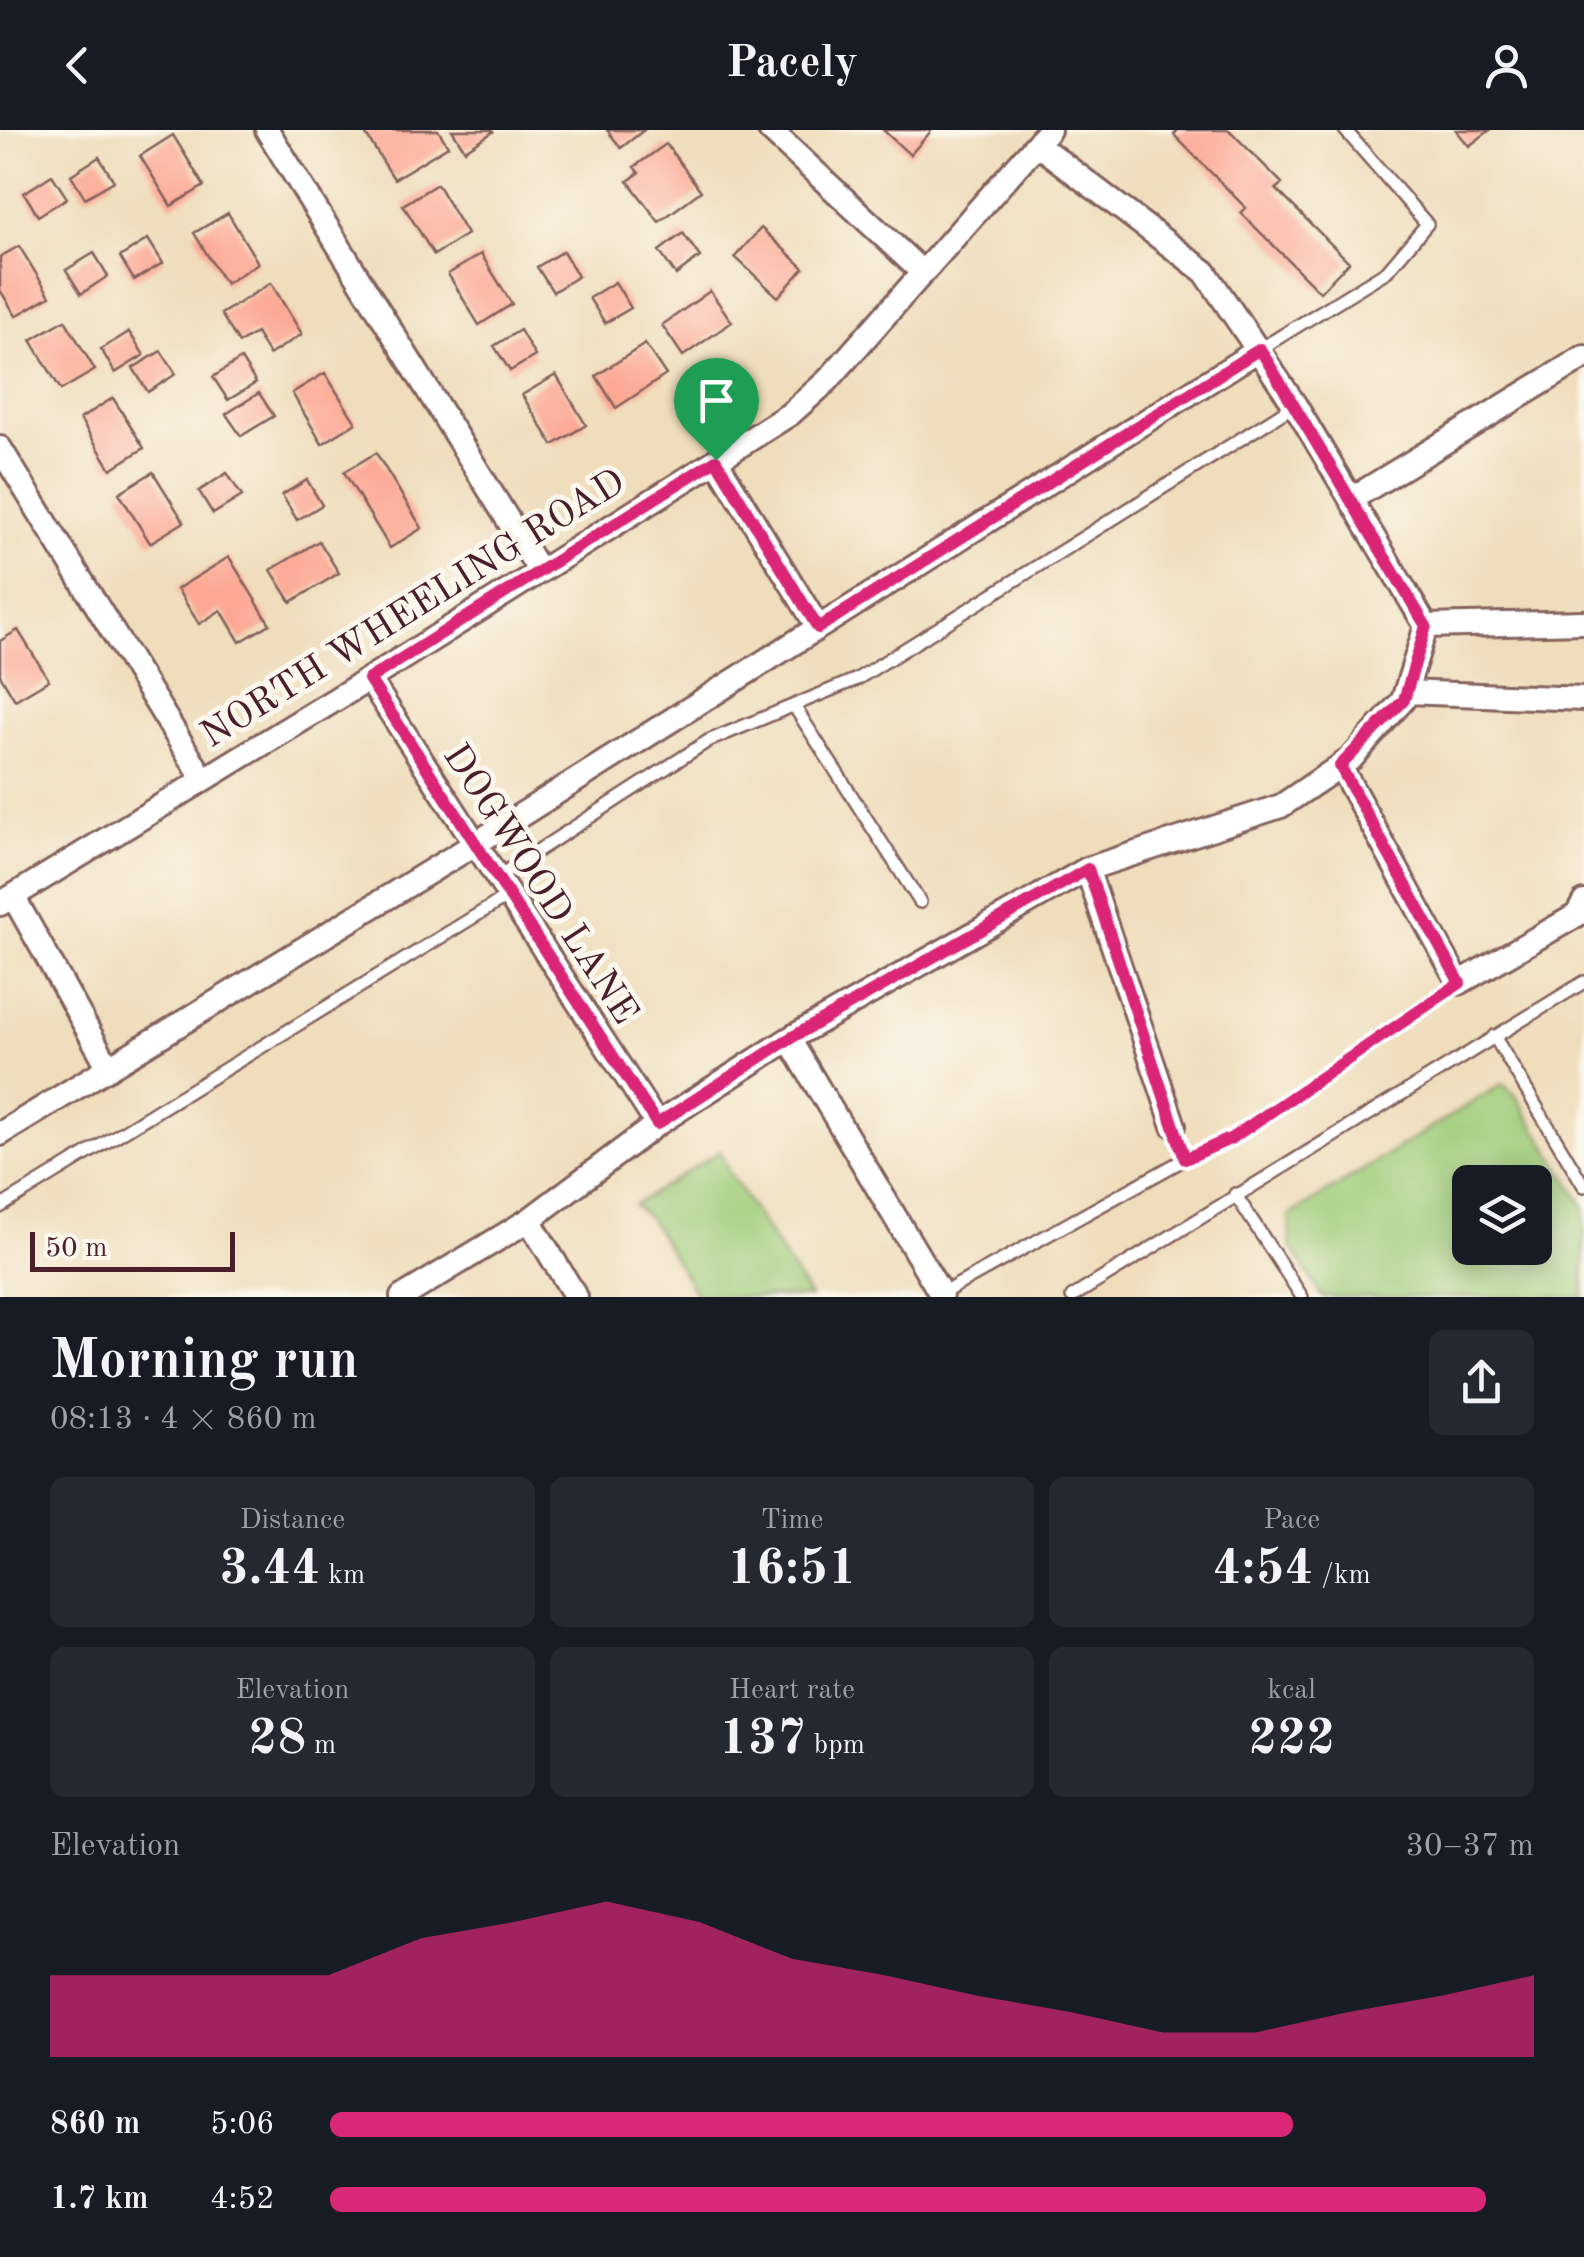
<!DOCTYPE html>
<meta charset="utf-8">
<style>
body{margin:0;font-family:"Old Standard TT",serif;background:#242831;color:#f1f3f6;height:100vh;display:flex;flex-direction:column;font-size:38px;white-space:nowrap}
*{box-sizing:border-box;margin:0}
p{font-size:32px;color:#9ea1a6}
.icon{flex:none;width:55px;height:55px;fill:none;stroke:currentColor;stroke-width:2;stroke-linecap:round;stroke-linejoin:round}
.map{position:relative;height:1167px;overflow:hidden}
.sheet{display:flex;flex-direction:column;background:#171b24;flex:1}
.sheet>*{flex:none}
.controls{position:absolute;left:1452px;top:1035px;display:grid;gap:20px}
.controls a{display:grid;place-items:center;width:100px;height:100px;border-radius:15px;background:#171b24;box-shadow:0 5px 25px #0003;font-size:50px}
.scale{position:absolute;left:30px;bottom:25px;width:205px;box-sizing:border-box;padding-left:10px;border:5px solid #4a1f2b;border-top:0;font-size:28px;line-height:35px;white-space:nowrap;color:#4a1f2b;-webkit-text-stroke:8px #fbf7ec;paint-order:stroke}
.pin{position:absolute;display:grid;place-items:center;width:85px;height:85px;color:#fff;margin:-102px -42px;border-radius:50% 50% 50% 0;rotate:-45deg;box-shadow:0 0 10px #0007}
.pin .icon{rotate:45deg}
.round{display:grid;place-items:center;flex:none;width:105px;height:105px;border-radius:15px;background:#242831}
.overview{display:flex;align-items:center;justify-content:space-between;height:170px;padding:0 50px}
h1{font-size:55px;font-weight:800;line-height:75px}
.figures{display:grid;grid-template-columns:repeat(3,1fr);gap:15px;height:170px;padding:10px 50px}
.figures div{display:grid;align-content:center;border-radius:15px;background:#242831;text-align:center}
.figures b{font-size:50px;font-weight:800}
.figures small{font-size:28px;font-weight:400}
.figures p{font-size:28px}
.chart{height:280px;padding:20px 50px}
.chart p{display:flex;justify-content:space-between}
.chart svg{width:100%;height:180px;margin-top:10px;fill:#db2777;opacity:.7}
ul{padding:0 50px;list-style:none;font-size:32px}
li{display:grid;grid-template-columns:160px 120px 1fr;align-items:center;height:75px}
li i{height:25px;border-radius:12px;background:#db2777}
header{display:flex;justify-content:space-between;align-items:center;height:130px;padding:0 50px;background:#171b24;font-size:45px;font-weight:800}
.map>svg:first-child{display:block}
</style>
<header><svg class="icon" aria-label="back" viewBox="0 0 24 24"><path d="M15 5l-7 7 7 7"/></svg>Pacely<svg class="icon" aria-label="person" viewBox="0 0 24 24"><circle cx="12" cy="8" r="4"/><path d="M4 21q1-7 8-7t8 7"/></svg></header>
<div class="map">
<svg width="1584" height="1167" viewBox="0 0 1584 1167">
<rect width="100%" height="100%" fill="#fbf7ec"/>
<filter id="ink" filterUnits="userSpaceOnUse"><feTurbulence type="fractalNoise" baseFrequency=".01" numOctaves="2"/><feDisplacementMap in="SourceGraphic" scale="20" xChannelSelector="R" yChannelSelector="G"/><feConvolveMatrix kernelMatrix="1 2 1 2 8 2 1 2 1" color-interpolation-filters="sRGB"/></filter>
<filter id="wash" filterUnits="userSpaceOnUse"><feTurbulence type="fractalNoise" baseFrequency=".0048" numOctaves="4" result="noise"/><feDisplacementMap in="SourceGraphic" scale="40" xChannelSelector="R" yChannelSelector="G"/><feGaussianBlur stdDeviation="2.25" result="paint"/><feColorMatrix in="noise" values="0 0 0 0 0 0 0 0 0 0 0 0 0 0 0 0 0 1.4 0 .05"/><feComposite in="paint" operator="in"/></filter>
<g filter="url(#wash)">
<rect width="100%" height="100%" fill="#efddbb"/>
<!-- green -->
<path fill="#9fcc79" stroke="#747652" stroke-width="2.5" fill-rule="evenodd" d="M1502 954 1514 963 1584 1076V1167H1322L1290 1114 1289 1086ZM1470 1052H1535V1118H1470Z
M720 1021 728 1041 810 1167H698L650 1089 634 1075Z"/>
<g id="blocks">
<!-- building -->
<path fill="#fca994" d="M363 0H438L448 16 394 49Z
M452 0H491L493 2 465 20Z
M607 0H644L621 18Z
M883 0H932L910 25Z
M1178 0H1229L1282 53 1276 59 1349 132 1320 162 1241 83 1246 78 1174 5Z
M1456 0H1490L1469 16Z
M173 5 204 56 171 76 140 26Z
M666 14 701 61 659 92 628 51 639 43 634 37Z
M99 27 114 51 85 68 71 45Z
M52 45 67 68 38 86 24 63Z
M437 54 467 104 434 125 403 75Z
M228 83 258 133 225 154 194 103Z
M761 98 804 138 778 167 735 127Z
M683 103 700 127 676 145 659 121Z
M148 109 163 133 134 150 120 127Z
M19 116 50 166 16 186 0 160V127Z
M563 121 578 146 553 162 537 137Z
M94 123 108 146 81 164 66 140Z
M481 124 512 174 479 195 448 144Z
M615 152 631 178 605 193 589 168Z
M271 153 302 204 269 225 256 203 239 213 221 184Z
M710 161 732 192 683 226 662 195Z
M65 190 95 240 61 260 31 210Z
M520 200 535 226 510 241 494 216Z
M129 202 144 225 115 243 101 219Z
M645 214 666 245 616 278 596 246Z
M161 221 176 244 148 262 133 238Z
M241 229 256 253 228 270 213 247Z
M325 243 356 293 322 314 292 263Z
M556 245 586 295 553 315 522 265Z
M259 263 274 286 241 306 226 284Z
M113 268 144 318 111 339 80 289Z
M376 323 422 398 390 418 344 342Z
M153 342 184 392 150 413 119 363Z
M227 343 242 366 213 384 199 361Z
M307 350 322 375 297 390 282 365Z
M319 411 339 443 291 472 271 440Z
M229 427 270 494 240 512 221 480 199 494 177 459Z
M18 500 49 550 15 570 0 545V511Z"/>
</g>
</g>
<g filter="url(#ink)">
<use href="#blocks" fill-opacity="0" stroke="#84625d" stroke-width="2.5"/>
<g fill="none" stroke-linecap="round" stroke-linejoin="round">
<!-- lane casing -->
<g stroke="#84625d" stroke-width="16">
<path id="lane" d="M1260 219 1387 141 1427 94 1345 0
M794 576 920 772
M497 747 708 611 857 549 1295 275
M1494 906 1584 1056
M1185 1029 1232 1008 1459 853
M1235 1064 1302 1167
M0 1077 508 766
M941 1164 1185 1029 1174 996
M1072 1167 1584 852"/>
</g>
<!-- street casing -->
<g stroke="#84625d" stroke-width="28">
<path id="street" d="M267 0 539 440
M770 0 922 142
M0 318 202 647
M716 330 818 497
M1353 368 1584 227
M1426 496 1584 492
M369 549 657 994
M1406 562 1584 569
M1340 636 1459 853 1577 785 1584 772
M1087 739 1174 996
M13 766 109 938
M0 774 369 549 790 284 827 251 1049 0
M789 909 941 1164
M0 1004 475 714 1260 219
M529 1090 576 1167
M402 1167 529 1090 657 994 789 909 1087 739 1281 676 1352 628 1403 570 1426 496 1295 275 1205 142 1038 15"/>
</g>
<!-- lane -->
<use href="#lane" stroke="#fff" stroke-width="11"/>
<!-- street -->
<use href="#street" stroke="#fff" stroke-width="22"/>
</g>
</g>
<g fill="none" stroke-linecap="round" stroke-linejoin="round" filter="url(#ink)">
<!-- route casing -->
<g stroke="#fff" stroke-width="20">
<path id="route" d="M1260 219 1426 496 1404 570 1340 636 1460 853 1232 1008 1185 1029 1088 739 789 909 657 994 369 549 716 330 818 498Z"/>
</g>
<!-- route -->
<use href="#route" stroke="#db2777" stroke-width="12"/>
</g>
<g text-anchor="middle" stroke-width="10" stroke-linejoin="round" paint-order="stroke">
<!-- street labels -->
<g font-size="38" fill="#4a1f2b" stroke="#fbf7ec">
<text transform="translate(412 477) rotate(-32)" y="13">NORTH WHEELING ROAD</text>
<text transform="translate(542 753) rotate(57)" y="13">DOGWOOD LANE</text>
</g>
</g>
</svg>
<div class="controls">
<a><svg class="icon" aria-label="layers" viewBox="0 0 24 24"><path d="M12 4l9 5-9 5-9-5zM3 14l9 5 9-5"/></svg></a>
</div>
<div class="scale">50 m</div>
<div class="pin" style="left:716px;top:330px;background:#1e9e55"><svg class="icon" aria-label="arrive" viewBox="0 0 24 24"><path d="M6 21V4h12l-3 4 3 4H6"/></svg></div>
</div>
<section class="sheet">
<div class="overview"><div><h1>Morning run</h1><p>08:13 · 4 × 860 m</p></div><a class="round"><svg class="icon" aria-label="share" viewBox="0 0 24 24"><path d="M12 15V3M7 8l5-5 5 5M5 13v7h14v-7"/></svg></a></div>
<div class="figures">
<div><p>Distance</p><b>3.44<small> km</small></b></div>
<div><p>Time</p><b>16:51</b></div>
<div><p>Pace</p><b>4:54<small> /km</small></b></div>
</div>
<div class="figures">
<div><p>Elevation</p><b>28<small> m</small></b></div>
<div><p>Heart rate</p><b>137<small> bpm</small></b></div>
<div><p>kcal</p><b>222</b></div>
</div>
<div class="chart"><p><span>Elevation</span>30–37 m</p>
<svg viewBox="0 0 160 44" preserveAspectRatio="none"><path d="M0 44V24L10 24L20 24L30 24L40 15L50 11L60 6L70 11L80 20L90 24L100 29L110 33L120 38L130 38L140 33L150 29L160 24V44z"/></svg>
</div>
<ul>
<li><b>860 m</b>5:06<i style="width:80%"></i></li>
<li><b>1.7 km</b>4:52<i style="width:96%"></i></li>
</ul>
</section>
